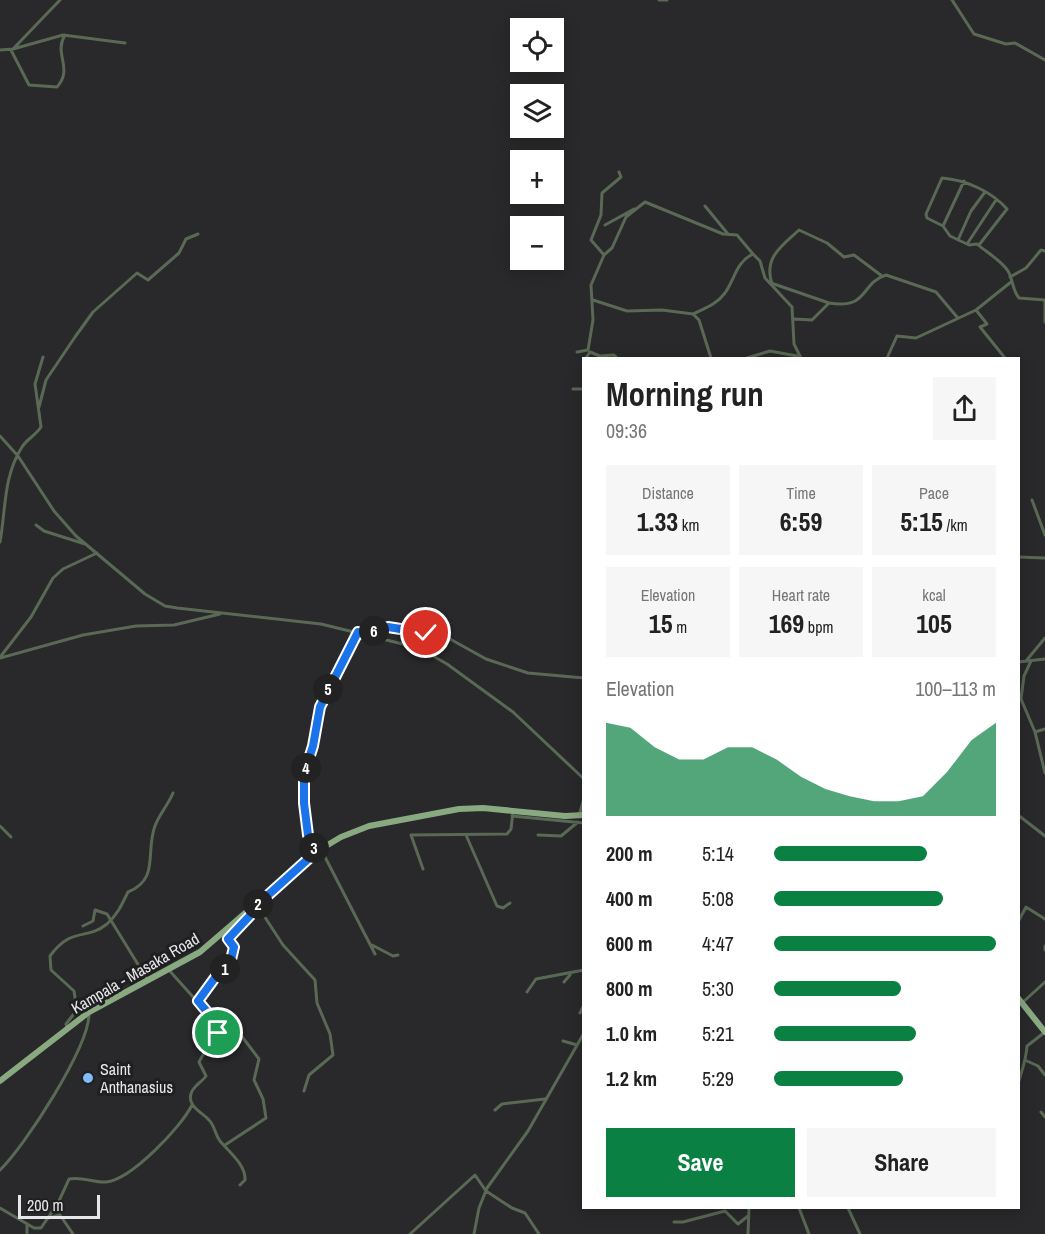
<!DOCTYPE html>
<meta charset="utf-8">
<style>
body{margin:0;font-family:"Archivo Narrow",sans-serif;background:#f6f6f6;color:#222;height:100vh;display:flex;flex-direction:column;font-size:22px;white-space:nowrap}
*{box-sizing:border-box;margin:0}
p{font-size:20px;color:#767676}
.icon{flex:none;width:33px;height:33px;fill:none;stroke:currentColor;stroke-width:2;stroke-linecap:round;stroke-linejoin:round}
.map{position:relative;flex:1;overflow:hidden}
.sheet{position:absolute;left:582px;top:357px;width:438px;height:852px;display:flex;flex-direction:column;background:#fff;border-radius:0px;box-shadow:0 3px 15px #0003}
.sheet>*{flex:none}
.fabs{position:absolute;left:510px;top:18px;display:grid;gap:12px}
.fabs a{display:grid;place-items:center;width:54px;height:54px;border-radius:0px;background:#fff;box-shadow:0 3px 15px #0003;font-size:30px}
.scale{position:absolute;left:18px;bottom:15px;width:82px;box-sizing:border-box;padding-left:6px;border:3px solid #e7e6e8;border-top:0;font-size:16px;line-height:21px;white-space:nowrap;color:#e7e6e8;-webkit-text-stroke:4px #1f1e20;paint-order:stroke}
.pin{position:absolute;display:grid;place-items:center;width:51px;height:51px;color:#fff;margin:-26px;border:3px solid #fff;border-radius:50%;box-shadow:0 2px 6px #0007}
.km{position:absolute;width:30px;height:30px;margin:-15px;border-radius:50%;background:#222;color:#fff;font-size:16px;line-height:30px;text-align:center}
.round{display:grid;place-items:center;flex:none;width:63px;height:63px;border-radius:0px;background:#f6f6f6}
.head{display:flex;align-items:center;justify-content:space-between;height:102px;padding:0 24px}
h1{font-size:33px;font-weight:700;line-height:45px}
.metrics{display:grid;grid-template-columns:repeat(3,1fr);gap:9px;height:102px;padding:6px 24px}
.metrics div{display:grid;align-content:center;border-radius:0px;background:#f6f6f6;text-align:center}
.metrics b{font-size:26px;font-weight:700}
.metrics small{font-size:16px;font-weight:400}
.metrics p{font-size:16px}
.chart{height:168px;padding:12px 24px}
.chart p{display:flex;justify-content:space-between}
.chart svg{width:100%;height:108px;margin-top:6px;fill:#0b8043;opacity:.7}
.button{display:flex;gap:12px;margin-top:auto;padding:12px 24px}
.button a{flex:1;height:69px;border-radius:0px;background:#0b8043;color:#fff;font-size:24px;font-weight:700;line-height:69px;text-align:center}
.button a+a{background:#f6f6f6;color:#222}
ul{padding:0 24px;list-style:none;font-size:20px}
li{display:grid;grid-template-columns:96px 72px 1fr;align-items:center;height:45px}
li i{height:15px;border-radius:8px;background:#0b8043}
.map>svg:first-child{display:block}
</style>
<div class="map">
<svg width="1045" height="1234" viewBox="0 0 1045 1234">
<rect width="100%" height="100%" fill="#29282a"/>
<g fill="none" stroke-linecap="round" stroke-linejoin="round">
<!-- street -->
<path stroke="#596955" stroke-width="3" d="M659 0H667
M952 0 974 34 1006 44 1015 43 1045 60
M13 49 63 35 125 43
M0 50 13 49 60 0
M11 50 29 85 57 87C74 68 53 54 65 35
M705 206 728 234
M605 225 634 209
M943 226 964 181
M958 240 971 211 985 192
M967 244 996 200
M979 245 1007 209C991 191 966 180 942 178L926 214 927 218 943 226 950 236 969 245 977 244C986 252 1001 260 1008 271 1013 279 1012 290 1019 298L1045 300
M604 255 612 248 626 217 645 202 723 234 737 235 753 254
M1010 277 1026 268 1041 250 1045 251
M771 283 829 303
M772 284C763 257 783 245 799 230L827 243 844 257 854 255 882 276
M593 300 627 311 662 310 693 314 699 320 711 358
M1045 301V322
M976 310 987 324 980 327 1005 358
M693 314C705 308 716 305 725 293 735 279 736 262 753 254L760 261 765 278 792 307 794 344 801 358
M794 319 812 320 829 303C869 310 860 283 886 275L936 292 957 317
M577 352 588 350 593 320 591 285 604 255 591 240 601 215 602 193 621 177 619 172
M586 358 590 352 600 356 614 355 617 358
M747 358 770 351 797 356
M887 358 897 336 916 338 976 310 1011 282
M573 389H584
M39 407 46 380 75 337 93 312 137 273 148 280 179 253 186 239 198 234
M0 436 18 456 54 511 76 536 145 594 165 606 177 608 321 624 419 648 447 664 513 712 584 779
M1032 500 1045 535
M36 525 44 531 85 544
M0 542C6 509 3 477 22 447 27 439 36 435 41 427L35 384 43 357
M1018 557 1045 558
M369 634 388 626 436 634 450 639 486 659 528 673 584 678
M1 656 31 617 53 578 63 569 97 553
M0 658 83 635 136 626 174 625 220 614
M1026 661 1045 638
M1031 661 1024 676 1021 699 1035 732 1045 773
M1018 662 1045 659
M1035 732 1045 729
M1018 815 1045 836
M512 816 584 823
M579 816 584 798
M0 826 11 837
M466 835 497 906 503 908 510 903
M538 835 561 836 578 822
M326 847 325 857 375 954
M315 851 308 835 304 774 313 745 320 707 358 632
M423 869 411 835 507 834 511 829 513 812
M257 905 283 945 315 980 317 1003 330 1034 333 1055 309 1075 304 1091
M1018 922 1026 907 1045 919
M83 926 93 921 95 910 107 914 147 979
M372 945 393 956 398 955
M1045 946V950
M168 969 219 1026 240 1034 259 1059 254 1080 263 1099 266 1118 225 1145
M564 982 570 975
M527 992 536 979 584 970
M198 1001 217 975 230 964 234 947 228 939 258 907
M1022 1003 1045 982
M580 1013 584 1005
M219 1026 199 1062 206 1076C202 1082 192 1087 191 1094 187 1106 203 1113 209 1120 215 1126 215 1135 220 1141 229 1152 246 1165 245 1180L240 1185
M67 1028 66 1024 77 1010 74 991 51 970 50 956C72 926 86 941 107 924 118 914 122 904 128 892 160 879 145 852 155 826 159 815 168 805 173 793
M563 1041 577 1045
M1027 1061 1038 1066 1045 1075
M1018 1084C1022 1070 1026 1061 1027 1046L1045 1032
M495 1110 502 1104 545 1099
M1041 1112 1045 1117
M0 1170C25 1146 89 1047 89 1014
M0 1208 34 1228H41L58 1203 69 1179C82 1176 94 1183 106 1182 131 1180 182 1126 192 1105
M799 1208 809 1234
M848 1208 860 1234
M48 1218 60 1215 73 1234
M674 1222H683L725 1211 738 1224 748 1216
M27 1234V1224
M410 1234 475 1175 486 1191 512 1208 525 1213 539 1234
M474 1234 479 1208 487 1188 528 1131 584 1033
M748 1234 749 1208"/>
<!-- primary -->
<path stroke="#89a981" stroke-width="6" d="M1018 998 1045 1032
M0 1081 89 1012 200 952 316 852 341 837 369 826 459 809 483 808 565 816 584 815"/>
</g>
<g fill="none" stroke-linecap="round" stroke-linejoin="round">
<!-- route casing -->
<g stroke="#fff" stroke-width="12">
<path id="route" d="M218 1033 219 1026 198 1001 217 975 230 964 234 947 228 939 258 907 257 905 316 852 308 835 304 803V774L313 746 320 707 358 632 368 635 388 627 426 633"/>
</g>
<!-- route -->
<use href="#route" stroke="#1a73e8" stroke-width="8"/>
</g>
<!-- markers -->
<circle fill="#81bcfa" stroke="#1f1e20" stroke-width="2" cx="88" cy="1078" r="6"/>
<g text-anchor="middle" stroke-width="6" stroke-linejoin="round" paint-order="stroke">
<!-- street labels -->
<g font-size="16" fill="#e7e6e8" stroke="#1f1e20">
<text transform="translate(135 973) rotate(-30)" y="6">Kampala - Masaka Road</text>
</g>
<!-- poi labels -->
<g font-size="16" fill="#e7e6e8" stroke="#1f1e20" text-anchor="start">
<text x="100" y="1075">Saint<tspan x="100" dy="18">Anthanasius</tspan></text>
</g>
</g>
</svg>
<div class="fabs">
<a><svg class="icon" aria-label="locate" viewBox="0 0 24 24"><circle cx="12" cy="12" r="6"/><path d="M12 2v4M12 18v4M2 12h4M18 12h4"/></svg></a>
<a><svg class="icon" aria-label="layers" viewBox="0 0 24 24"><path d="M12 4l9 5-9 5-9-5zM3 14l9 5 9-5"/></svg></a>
<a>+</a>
<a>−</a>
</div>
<div class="scale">200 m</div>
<div class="pin" style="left:218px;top:1033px;background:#1e9e55"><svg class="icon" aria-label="arrive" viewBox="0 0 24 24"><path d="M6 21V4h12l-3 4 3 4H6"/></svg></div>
<div class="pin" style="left:426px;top:633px;background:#d93025"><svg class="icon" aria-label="check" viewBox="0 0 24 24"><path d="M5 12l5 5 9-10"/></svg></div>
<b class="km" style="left:225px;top:969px">1</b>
<b class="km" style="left:258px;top:904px">2</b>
<b class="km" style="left:314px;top:848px">3</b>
<b class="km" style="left:306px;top:768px">4</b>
<b class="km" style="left:328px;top:689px">5</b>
<b class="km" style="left:374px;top:631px">6</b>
<section class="sheet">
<div class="head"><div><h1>Morning run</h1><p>09:36</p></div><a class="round"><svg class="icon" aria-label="share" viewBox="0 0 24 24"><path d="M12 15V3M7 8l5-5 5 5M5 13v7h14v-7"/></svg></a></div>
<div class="metrics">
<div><p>Distance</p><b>1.33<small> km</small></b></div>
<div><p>Time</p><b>6:59</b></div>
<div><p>Pace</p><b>5:15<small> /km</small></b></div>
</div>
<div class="metrics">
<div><p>Elevation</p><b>15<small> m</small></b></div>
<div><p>Heart rate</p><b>169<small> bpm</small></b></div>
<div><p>kcal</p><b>105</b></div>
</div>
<div class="chart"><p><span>Elevation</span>100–113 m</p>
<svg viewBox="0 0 160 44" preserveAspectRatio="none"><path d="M0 44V6L10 8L20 16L30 21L40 21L50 16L60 16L70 21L80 28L90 33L100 36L110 38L120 38L130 36L140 26L150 13L160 6V44z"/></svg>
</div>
<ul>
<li><b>200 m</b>5:14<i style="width:69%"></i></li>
<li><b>400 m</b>5:08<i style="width:76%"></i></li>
<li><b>600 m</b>4:47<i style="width:100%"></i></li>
<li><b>800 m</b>5:30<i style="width:57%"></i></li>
<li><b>1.0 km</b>5:21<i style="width:64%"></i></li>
<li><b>1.2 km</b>5:29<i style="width:58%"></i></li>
</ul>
<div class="button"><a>Save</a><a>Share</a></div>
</section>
</div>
